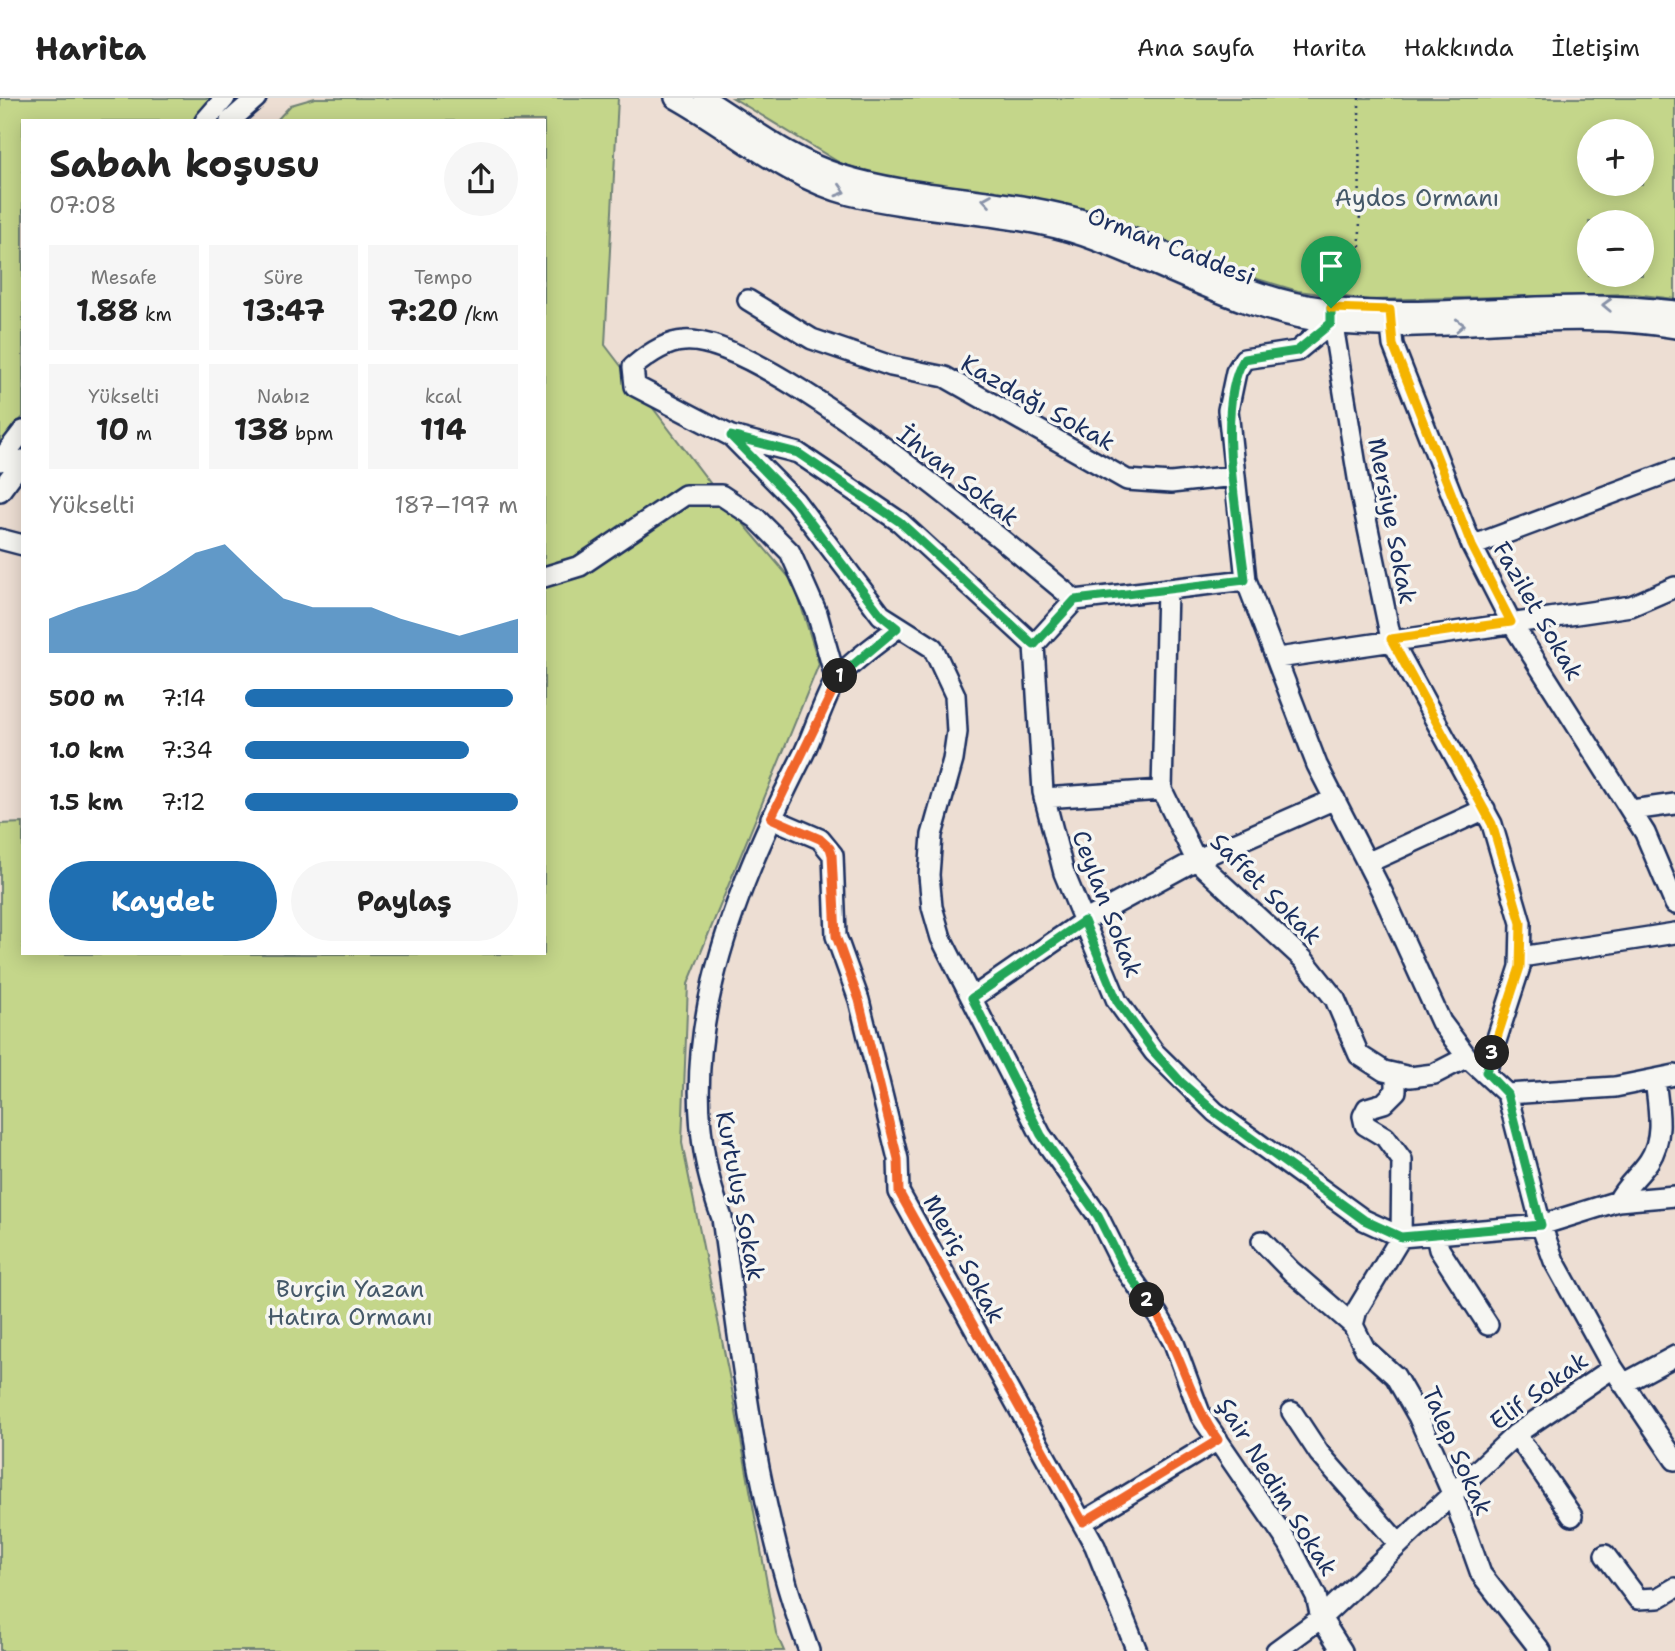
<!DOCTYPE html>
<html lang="tr">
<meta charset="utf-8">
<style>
body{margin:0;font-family:"Shantell Sans",sans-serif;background:#f6f6f6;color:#222;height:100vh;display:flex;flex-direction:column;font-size:26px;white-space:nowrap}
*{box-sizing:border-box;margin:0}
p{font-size:23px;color:#767676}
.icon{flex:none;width:38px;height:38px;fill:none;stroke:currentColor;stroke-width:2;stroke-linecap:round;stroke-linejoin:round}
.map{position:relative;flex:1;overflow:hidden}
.side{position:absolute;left:21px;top:21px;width:525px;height:836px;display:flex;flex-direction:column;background:#fff;border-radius:0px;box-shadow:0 4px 18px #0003}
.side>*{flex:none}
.controls{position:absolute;left:1577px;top:21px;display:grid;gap:14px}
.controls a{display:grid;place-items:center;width:77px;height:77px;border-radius:50%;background:#fff;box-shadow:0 4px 18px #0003;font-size:35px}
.pin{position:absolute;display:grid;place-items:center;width:60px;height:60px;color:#fff;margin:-72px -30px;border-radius:50% 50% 50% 0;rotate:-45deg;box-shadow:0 0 7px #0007}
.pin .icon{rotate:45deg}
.km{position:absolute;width:35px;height:35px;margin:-18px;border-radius:50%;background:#222;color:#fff;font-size:19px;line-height:35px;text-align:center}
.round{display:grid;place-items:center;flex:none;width:74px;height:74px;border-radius:37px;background:#f6f6f6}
.summary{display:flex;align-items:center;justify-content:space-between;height:119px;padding:0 28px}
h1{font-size:38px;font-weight:700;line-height:52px}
.stats{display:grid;grid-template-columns:repeat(3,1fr);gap:10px;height:119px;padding:7px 28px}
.stats div{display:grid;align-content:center;border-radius:0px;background:#f6f6f6;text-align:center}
.stats b{font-size:30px;font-weight:700}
.stats small{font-size:19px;font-weight:400}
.stats p{font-size:19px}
.chart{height:196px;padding:14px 28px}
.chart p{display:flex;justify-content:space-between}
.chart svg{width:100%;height:126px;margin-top:7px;fill:#1f6fb2;opacity:.7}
.primary-button{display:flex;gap:14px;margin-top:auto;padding:14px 28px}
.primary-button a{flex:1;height:80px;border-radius:42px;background:#1f6fb2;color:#fff;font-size:28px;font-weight:700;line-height:80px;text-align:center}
.primary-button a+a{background:#f6f6f6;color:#222}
ul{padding:0 28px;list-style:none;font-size:23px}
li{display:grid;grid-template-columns:112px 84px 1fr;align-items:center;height:52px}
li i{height:18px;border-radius:9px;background:#1f6fb2}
header{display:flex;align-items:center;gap:42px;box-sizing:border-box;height:98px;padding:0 35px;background:#fff;border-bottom:2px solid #e0e0e0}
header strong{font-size:33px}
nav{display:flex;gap:38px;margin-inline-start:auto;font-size:24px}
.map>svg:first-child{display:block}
</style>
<header>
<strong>Harita</strong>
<nav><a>Ana sayfa</a><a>Harita</a><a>Hakkında</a><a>İletişim</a></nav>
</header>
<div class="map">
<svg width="1675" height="1553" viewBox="0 0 1675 1553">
<rect width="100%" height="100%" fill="#edded3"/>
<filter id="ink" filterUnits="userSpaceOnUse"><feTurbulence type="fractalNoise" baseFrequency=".0143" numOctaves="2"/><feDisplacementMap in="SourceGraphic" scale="14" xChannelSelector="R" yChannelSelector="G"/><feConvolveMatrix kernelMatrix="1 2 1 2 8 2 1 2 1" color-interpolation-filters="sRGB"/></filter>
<g filter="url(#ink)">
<!-- green -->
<path fill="#c4d68a" stroke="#708274" stroke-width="2" fill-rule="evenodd" d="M0 0H239L214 23H23V319L0 346Z
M315 0H618L605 247 720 398 794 485 819 566 688 886 682 1045 732 1292 776 1535 784 1553H0V726L23 725V856H544V23H276L291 7Z
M733 0H1675V201L1634 196 1369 202 1298 193 1254 180 1096 114 1033 99 879 78 840 65ZM1589 33H1642V86H1589ZM1589 124H1642V177H1589Z"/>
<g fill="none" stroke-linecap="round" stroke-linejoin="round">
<!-- minor casing -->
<g stroke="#1b2f5e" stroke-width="24">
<path id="minor" d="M675 0C733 32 785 80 850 97 927 116 1009 113 1084 138 1167 167 1244 216 1332 225 1444 237 1566 210 1675 230
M704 0C748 27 791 62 841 77 922 102 1010 98 1090 124 1171 151 1241 201 1327 210 1443 222 1559 198 1675 213
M205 23 225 0
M230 23 256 0
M748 202 812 241 891 268 945 279 1127 382 1171 385 1234 378
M1331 215 1360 392 1391 541 1492 726 1521 825 1520 869 1486 974
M1390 219 1393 247 1472 448 1511 524 1645 735 1675 806
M1331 225 1297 253 1244 261 1236 274 1228 312 1246 482 1317 667 1382 794 1441 924 1467 959 1507 996 1541 1127 1554 1163 1613 1270 1675 1362
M732 338 798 355 900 424 1034 547 1043 694 1064 775 1117 903 1154 954 1215 1014 1364 1122 1401 1139 1541 1127 1618 1103 1675 1098
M0 363 23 333
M0 393 23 362
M0 441 23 447
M1472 448 1675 372
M544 479 580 468 685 397H721L756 420 790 454 817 515 836 582
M1246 482 1075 502C1008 447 763 236 684 243 665 244 647 257 633 269L635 288 731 338 795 403 881 517 933 550 955 597 957 634 953 662 932 737 929 777 932 809 941 840 1041 1037 1098 1118 1122 1166 1158 1217 1174 1245 1201 1318 1289 1446 1316 1498 1321 1520 1342 1553
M1167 491 1162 692 1196 762 1303 861 1335 901 1359 957 1384 973 1410 979 1434 976 1467 959
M1034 547 1075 502
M1278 560 1631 508 1675 489
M1044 700 1162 692
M1632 712 1675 706
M771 720 820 741 833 757 836 838 859 902 898 1061 899 1094 1095 1448 1137 1553
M1367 765 1485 711
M1521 859 1675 835
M972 900 1084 823 1196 762 1335 701
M1396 978V993L1384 1005 1367 1010 1363 1018 1365 1027 1385 1039 1402 1062 1401 1139 1357 1212 1353 1227 1365 1251 1395 1278 1418 1318 1452 1395 1481 1476 1541 1553
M1507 996 1615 989 1675 977
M1618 1103C1626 1087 1639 1078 1649 1063 1665 1039 1658 1009 1655 981
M1436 1138 1439 1151 1488 1227
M1262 1143 1291 1173 1353 1227
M1623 1286 1675 1258
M1292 1314 1319 1355 1399 1446
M1516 1336 1572 1418
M1083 1424 1218 1342
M1605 1457 1638 1501 1658 1500 1675 1490
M809 1553C756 1412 743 1268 722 1120 662 965 731 799 802 659 812 640 826 595 836 582 850 564 879 545 897 530
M1276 1553 1321 1520 1516 1336 1613 1270"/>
</g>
<!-- path -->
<path stroke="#1b2f5e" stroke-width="2.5" stroke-dasharray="2 5" stroke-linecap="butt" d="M1359 0 1360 155"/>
<!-- minor -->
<use href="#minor" stroke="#f6f6f2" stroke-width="19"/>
</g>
<!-- one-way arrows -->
<defs><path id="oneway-chevron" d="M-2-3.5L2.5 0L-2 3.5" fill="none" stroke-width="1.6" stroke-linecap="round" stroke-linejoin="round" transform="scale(1.75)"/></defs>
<g stroke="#8892a8">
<use href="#oneway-chevron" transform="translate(841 93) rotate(17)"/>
<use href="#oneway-chevron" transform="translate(987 102) rotate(-171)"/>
<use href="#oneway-chevron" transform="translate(1607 207) rotate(-178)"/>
<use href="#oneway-chevron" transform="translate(1460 227) rotate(-2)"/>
</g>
</g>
<g fill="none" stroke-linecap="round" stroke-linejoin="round" filter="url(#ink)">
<!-- split-1 casing -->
<g stroke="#fff" stroke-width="14">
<path id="split-1" d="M840 578 897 530 881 517 794 403 731 338 798 355 900 424 1034 547 1075 502 1245 482C1239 424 1214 310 1244 261L1297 253 1331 225V210"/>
</g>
<!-- split-2 casing -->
<g stroke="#fff" stroke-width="14">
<path id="split-2" d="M840 578 771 720 820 741 830 750 832 757 836 838 859 902 898 1061 899 1094 1083 1424 1218 1342C1187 1299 1180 1245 1147 1202"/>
</g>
<!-- split-3 casing -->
<g stroke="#fff" stroke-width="14">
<path id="split-3" d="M1147 1202 1122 1166 1098 1118 1041 1037 972 900 1084 823 1117 903 1154 954 1181 984 1215 1014 1364 1122 1401 1139 1541 1127 1507 996 1486 974 1492 955"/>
</g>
<!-- split-4 casing -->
<g stroke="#fff" stroke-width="14">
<path id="split-4" d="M1331 210 1390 212 1393 247 1472 448 1511 524 1391 541 1492 726 1521 825 1520 869 1492 955"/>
</g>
<!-- split-1 -->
<use href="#split-1" stroke="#22a559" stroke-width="9"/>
<!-- split-2 -->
<use href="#split-2" stroke="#f0652b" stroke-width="9"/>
<!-- split-3 -->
<use href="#split-3" stroke="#22a559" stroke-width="9"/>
<!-- split-4 -->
<use href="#split-4" stroke="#f5b400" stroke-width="9"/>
</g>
<g text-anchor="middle" stroke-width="7" stroke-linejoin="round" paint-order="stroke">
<!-- park labels -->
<g font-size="24" fill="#455969" stroke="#f6f6f2">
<text x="1417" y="108">Aydos Ormanı</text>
<text x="350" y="1199">Burçin Yazan<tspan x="350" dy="28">Hatıra Ormanı</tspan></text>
</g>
<!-- street labels -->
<g font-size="24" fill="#1b2f5e" stroke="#f6f6f2">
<text transform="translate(1171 148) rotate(21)" y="8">Orman Caddesi</text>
<text transform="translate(1038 305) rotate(29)" y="8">Kazdağı Sokak</text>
<text transform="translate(958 378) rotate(38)" y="8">İhvan Sokak</text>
<text transform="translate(1392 423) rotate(79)" y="8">Mersiye Sokak</text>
<text transform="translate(1538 513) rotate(60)" y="8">Fazilet Sokak</text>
<text transform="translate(1266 791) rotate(45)" y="8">Saffet Sokak</text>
<text transform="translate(1107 806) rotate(69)" y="8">Ceylan Sokak</text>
<text transform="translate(740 1098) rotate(79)" y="8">Kurtuluş Sokak</text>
<text transform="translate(964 1161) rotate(61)" y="8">Meriç Sokak</text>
<text transform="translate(1539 1293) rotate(-36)" y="8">Elif Sokak</text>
<text transform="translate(1457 1353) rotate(66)" y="8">Talep Sokak</text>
<text transform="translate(1277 1389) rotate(58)" y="8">Şair Nedim Sokak</text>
</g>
</g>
</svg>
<div class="controls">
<a>+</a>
<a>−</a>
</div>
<div class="pin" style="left:1331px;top:210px;background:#1e9e55"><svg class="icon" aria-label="arrive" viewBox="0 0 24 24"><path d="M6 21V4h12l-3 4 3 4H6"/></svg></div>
<b class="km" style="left:840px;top:578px">1</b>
<b class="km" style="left:1147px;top:1202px">2</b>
<b class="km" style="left:1492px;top:955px">3</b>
<section class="side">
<div class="summary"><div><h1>Sabah koşusu</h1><p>07:08</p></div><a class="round"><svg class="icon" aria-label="share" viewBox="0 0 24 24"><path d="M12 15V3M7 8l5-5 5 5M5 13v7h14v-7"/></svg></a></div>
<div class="stats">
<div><p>Mesafe</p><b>1.88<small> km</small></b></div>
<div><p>Süre</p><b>13:47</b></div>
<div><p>Tempo</p><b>7:20<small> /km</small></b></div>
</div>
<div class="stats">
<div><p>Yükselti</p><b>10<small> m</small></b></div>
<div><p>Nabız</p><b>138<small> bpm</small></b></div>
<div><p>kcal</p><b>114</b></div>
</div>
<div class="chart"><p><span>Yükselti</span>187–197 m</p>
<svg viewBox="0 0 160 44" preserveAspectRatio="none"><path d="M0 44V32L10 28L20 25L30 22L40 16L50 9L60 6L70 16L80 25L90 28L100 28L110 28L120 32L130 35L140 38L150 35L160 32V44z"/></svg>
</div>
<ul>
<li><b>500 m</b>7:14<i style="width:98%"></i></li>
<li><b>1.0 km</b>7:34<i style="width:82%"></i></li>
<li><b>1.5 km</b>7:12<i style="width:100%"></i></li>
</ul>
<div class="primary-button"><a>Kaydet</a><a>Paylaş</a></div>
</section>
</div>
